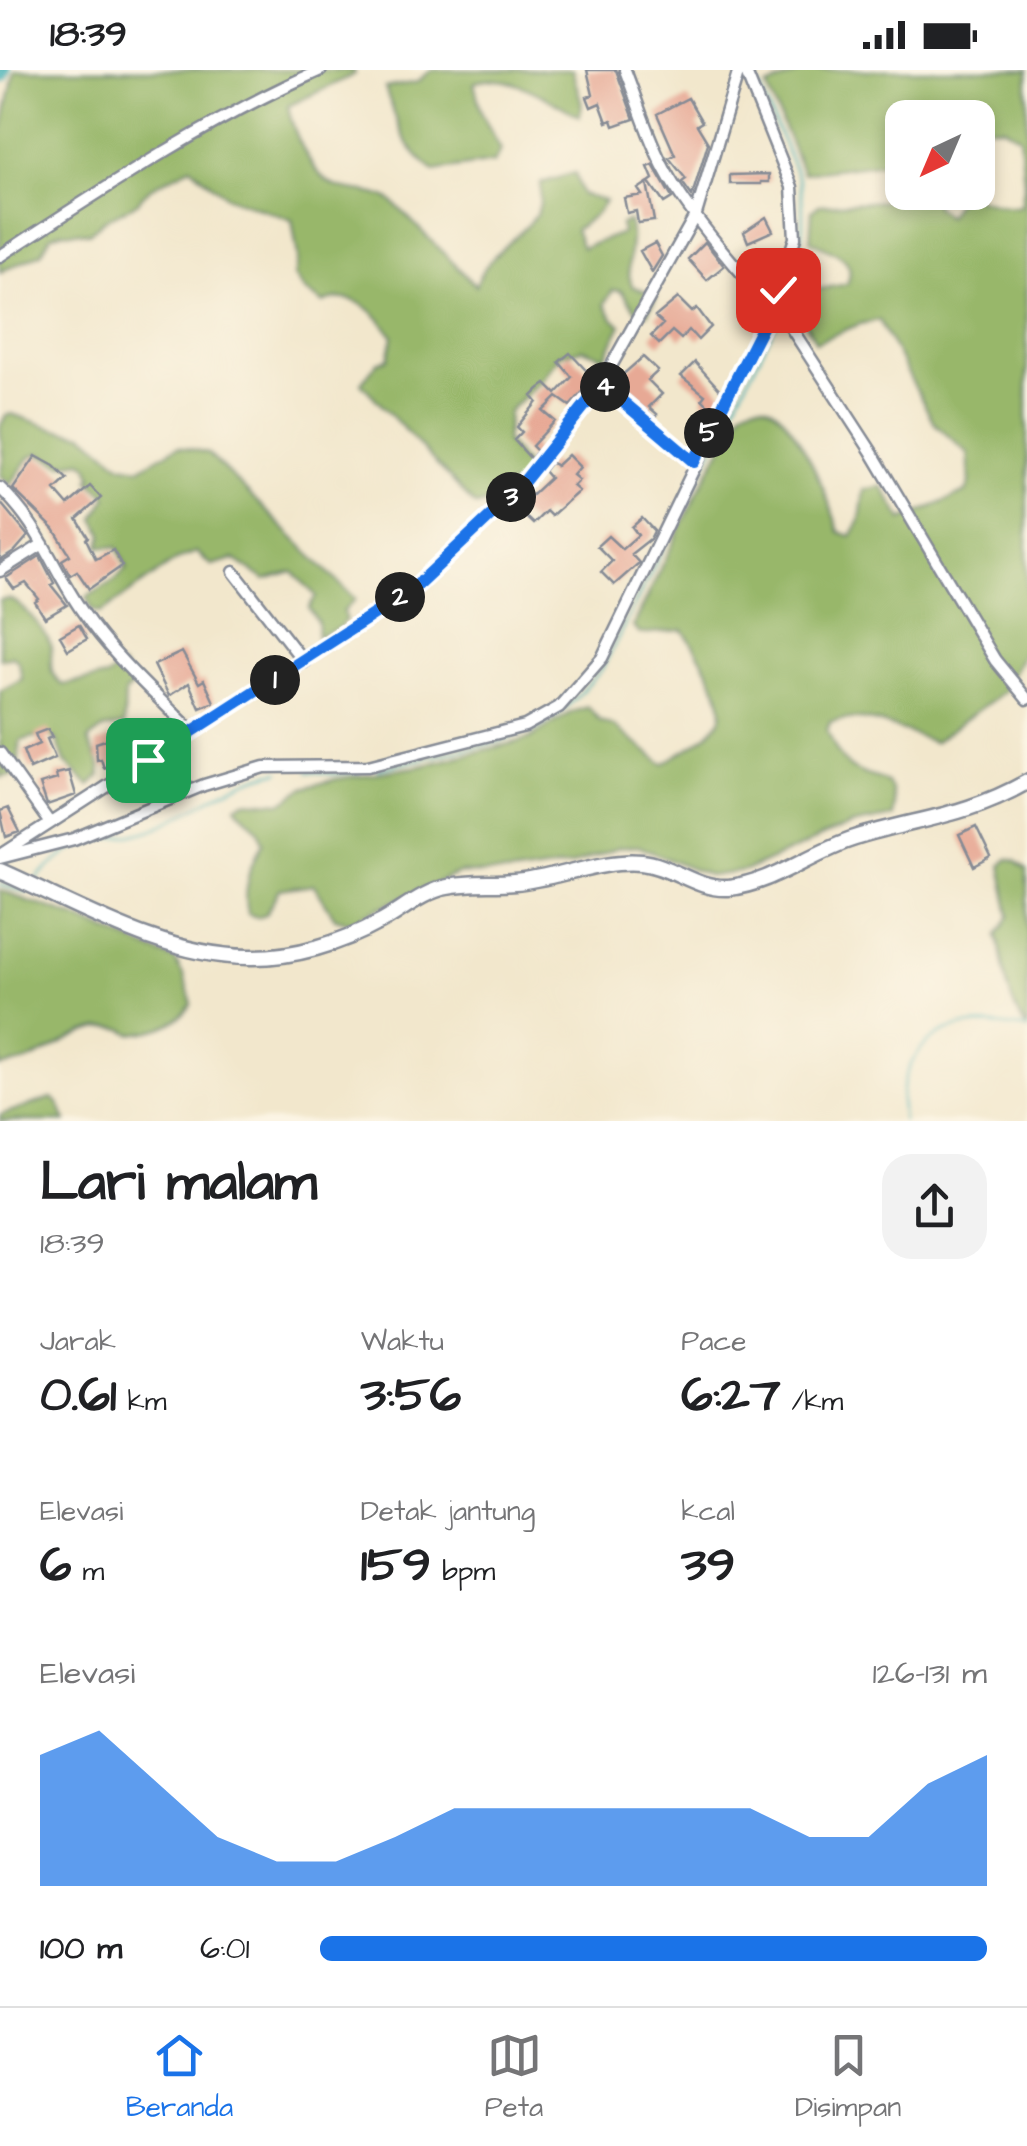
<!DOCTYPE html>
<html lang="id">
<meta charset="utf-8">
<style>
body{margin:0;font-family:"Architects Daughter",sans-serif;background:#f2f2f2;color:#202124;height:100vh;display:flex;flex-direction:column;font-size:38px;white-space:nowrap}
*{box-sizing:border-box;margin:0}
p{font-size:32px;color:#757577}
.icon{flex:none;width:55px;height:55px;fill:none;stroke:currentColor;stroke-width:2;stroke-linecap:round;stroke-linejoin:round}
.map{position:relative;height:1051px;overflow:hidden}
.drawer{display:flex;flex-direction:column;background:#fff;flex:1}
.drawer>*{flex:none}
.needle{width:65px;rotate:224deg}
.controls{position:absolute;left:885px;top:30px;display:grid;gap:20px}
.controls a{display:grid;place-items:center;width:110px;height:110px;border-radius:20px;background:#fff;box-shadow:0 5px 15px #0003;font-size:50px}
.pin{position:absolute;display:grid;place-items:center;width:85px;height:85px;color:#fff;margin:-42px;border-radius:20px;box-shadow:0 5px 15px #0006}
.km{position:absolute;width:50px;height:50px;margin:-25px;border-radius:50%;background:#222;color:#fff;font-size:28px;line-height:50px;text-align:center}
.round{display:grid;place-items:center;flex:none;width:105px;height:105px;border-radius:30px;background:#f2f2f2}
.summary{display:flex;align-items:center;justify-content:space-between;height:170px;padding:0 40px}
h1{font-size:55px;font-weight:800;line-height:75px}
.figures{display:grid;grid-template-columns:repeat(3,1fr);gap:15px;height:170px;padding:10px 40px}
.figures div{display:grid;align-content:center}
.figures b{font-size:50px;font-weight:800}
.figures small{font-size:28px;font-weight:400}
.figures p{font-size:28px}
.chart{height:280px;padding:20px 40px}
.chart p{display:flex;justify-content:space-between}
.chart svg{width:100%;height:180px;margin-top:10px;fill:#1a73e8;opacity:.7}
ul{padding:0 40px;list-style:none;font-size:32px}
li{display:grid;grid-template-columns:160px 120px 1fr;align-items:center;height:75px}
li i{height:25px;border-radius:12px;background:#1a73e8}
.status{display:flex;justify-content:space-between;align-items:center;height:70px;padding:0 50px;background:#fff;direction:ltr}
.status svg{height:28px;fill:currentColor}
.tabs{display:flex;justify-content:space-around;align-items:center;height:140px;border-top:2px solid #e0e0e0;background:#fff;font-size:28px;color:#757577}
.tabs a{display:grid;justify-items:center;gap:5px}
.tabs .on{color:#1a73e8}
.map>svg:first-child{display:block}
</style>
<div class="status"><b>18:39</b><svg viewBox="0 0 49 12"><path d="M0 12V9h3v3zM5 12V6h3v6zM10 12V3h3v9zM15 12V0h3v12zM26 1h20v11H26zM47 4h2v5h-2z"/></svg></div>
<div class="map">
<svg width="1027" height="1051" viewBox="0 0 1027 1051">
<rect width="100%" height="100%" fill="#fcf5e5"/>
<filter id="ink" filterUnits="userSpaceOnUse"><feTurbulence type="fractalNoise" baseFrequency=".01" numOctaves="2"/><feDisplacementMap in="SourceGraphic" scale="20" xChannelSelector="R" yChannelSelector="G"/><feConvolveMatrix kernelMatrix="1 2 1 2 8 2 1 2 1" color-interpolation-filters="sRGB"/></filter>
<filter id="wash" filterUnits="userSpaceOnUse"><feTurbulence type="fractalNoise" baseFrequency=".0048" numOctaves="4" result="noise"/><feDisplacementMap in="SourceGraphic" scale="40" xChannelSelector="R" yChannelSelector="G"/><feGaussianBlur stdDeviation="2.25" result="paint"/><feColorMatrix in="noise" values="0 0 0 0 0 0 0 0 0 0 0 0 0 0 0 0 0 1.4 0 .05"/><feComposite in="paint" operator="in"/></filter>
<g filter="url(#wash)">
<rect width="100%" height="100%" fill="#f2e7cc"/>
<!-- forest -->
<path fill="#98b76a" stroke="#5a7364" stroke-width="2.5" d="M15 0H354L355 4 288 36C292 60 312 108 338 117 356 123 375 120 392 131L476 216C487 180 529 165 539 138 541 131 540 120 541 113L575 103 582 125 605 131 597 143 575 160 582 178 622 163 621 154 629 151C636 174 623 192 632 216L657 227 647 244 638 243 621 221 613 220 604 234 614 250 621 255 607 284 604 287 583 279 560 284 542 309 509 341 506 371 533 404 531 413C522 415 512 412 505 418 494 427 491 436 475 435L361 313 378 292 388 289 393 266C376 242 354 219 323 233L304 220 294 206 298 187 292 150 228 127 191 97 150 118 137 133 103 151 89 163 60 162 51 166 41 183 0 202V69Z
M431 0H573C574 17 587 32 579 46 549 30 508 0 474 13L482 44 501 80 494 92 434 101C404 80 397 52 385 18L417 12Z
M807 0H1027V576L1005 621 934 672C899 661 869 641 830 652L827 661C833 672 837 686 848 695 870 715 901 697 893 747L851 755 744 802 710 807 638 776 618 778 571 795 509 804 460 803 349 852 335 848 314 815 280 820 266 844 257 847 248 844C242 818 251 794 264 772 258 749 246 753 236 736L244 731 281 733 304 718 336 709 421 696 528 669 572 642 588 637 600 651 614 656 663 694C680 682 707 670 719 651 732 633 695 577 683 560L640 564 633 557 698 421 743 339C750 335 757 332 765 335 796 344 831 433 839 462L851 466 860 450 864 420 882 416 902 450 966 422 970 413 968 383 934 353 879 250 860 254 816 272 802 247 803 228 810 221 847 214C859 186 829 181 810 170L812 141 819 135 884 131 911 123 932 122 936 137 947 147 957 131 965 126C987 128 1000 139 1021 136L1024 116 1020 67 1004 57H978V48H902V91L803 103 767 17Z
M12 344 55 359 84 364 121 395 140 398 178 376 208 383 355 529 343 542 346 549 339 558 317 567 318 553 309 538 316 526 293 502 265 510 234 489 211 495 196 482 176 490 101 543 92 540 87 527 115 510 127 498 117 477H99L103 464 94 448 107 426 89 410 92 406 88 395 82 391 62 394 38 383 30 387 10 415 0 405 3 389 0 357 6 345Z
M9 529C21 532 50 565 51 578 52 595 47 601 62 615L107 607 121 596 137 613 125 622 124 655 103 659 88 670 100 695 101 705 89 715 65 692 57 670 45 664 20 671 18 704 0 707V621L22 609 19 593 13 586 0 589V530Z
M1007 789 1016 791 1027 801V959C1007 932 1003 897 998 864L1010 846 1000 796Z
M0 820 74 846 175 890 184 907 192 934C176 956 158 961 131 964 105 942 58 977 32 989 23 994 10 994 0 997Z
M52 1028 59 1034 66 1051H0V1045Z"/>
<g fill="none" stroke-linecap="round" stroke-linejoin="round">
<!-- stream -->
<path stroke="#3dafb5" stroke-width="2.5" d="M752 0 799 110C808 149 800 205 783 241
M377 699 496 672 534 659 530 662C561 646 580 625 602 599L779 248
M308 701 332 704 359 701
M37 812C48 798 62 784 78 777 99 768 124 768 146 761 193 745 230 709 280 701
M0 814 28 821
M903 1051C896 1004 920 959 972 955 989 953 1009 956 1027 959"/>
<!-- river -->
<path stroke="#3dafb5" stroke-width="18" d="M0 5 2 0"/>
</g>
<g id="blocks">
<!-- building -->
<path fill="#e7a995" d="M587 0H616L634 49 614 56 612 50 607 52 600 33 591 37 587 27 593 25Z
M688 28 702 52 697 55 708 73 692 126 682 112 686 109 669 88 675 85 657 44Z
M653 95 672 128 664 133 649 112 653 109 648 97Z
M769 104V112H761V114H730V105Z
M647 113 654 151 638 153 636 141 627 143 624 128 642 125 638 119Z
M766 147 773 161 748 172 744 162Z
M705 172 724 196 707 210 688 189Z
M655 173 662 186 652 202 640 181Z
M678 228 692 242 697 238 711 257 698 270 689 260 681 269 672 261 659 274 651 266 663 254 655 247Z
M570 283 594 309 570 336 557 327 543 341 555 351 532 376 537 381 531 389 514 370 522 362 517 357 537 332 532 326 539 319 546 314 556 324 572 307 559 292Z
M643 287 658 301 648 310 662 324 649 337 657 344 654 347 613 313Z
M695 292 722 322 713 340 702 329 705 325 681 306Z
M568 385 580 397 573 405 579 410 573 416 579 421 551 446 546 441 533 454 517 439 550 408 544 401 551 392 556 396Z
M36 386 54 396 67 409 55 420 68 435 90 416 101 428 77 449 88 467 86 469 96 489 113 480 122 496 89 519 77 501 70 505 62 490 70 485 54 459 13 419Z
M0 432 28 466 14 482 0 491Z
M642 448 654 461 650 469 631 484 639 493 614 515 601 502 612 491 597 476 608 466 622 479 638 465 632 457Z
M40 486 54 513 51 515 67 535 45 548 35 532 39 529 26 513 14 519 6 508Z
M79 555 87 569 68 580 60 566Z
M182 582 199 613 204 610 214 632 200 638 189 613 169 626 154 595Z
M48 659 52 667 47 669 55 688 30 699 23 681 39 674 35 664Z
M111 668 120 683 116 684 119 693 104 698 101 689 97 690 96 673Z
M69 701 76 725 47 735 40 714 57 709 56 704Z
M8 738 20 762 6 767 0 741Z
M976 757 991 788 974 797 959 765Z"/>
</g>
</g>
<g filter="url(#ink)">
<use href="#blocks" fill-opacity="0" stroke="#868b95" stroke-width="2.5"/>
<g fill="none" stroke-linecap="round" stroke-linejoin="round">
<!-- street casing -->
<g stroke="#868b95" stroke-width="15">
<path id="street" d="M625 0C638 33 648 69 665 100 689 145 750 215 786 250L871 381 995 590 1027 629
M0 186C100 121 212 47 321 0
M601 314 695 392
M0 418C40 455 52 498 82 541 112 586 155 624 193 662
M0 501 43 474
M234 502 304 592
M0 683 49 752
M1 785 413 519 515 424 601 314 696 144 739 0
M0 788 74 769 204 715 264 697 368 696 525 656 559 637 602 588 772 238 795 168 792 117 745 0"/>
</g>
<!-- secondary casing -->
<g stroke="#868b95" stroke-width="19">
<path id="secondary" d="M0 801C78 835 162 886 249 887 293 888 342 873 380 852 401 841 423 821 447 817 469 813 492 815 515 813 555 810 603 788 642 792 672 795 697 820 728 818 773 814 812 781 855 768 919 748 965 747 1027 712"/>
</g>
<!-- street -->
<use href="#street" stroke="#fff" stroke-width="10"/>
<!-- secondary -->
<use href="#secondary" stroke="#fff" stroke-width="14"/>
</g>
</g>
<g fill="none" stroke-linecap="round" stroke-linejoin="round" filter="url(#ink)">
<!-- route casing -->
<g stroke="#fff" stroke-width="20">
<path id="route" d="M148 690 413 519 514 424 602 314 694 392 772 238 778 220"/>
</g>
<!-- route -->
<use href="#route" stroke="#1a73e8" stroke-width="12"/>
</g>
</svg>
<div class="controls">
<a><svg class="needle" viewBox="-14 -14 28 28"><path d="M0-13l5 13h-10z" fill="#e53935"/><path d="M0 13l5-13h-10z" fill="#757577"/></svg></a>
</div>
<div class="pin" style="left:148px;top:690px;background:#1e9e55"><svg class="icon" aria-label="arrive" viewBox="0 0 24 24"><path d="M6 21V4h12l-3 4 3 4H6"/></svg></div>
<div class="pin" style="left:778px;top:220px;background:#d93025"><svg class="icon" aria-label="check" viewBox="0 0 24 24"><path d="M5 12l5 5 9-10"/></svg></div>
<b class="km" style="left:275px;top:610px">1</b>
<b class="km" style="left:400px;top:527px">2</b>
<b class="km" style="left:511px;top:427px">3</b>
<b class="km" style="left:605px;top:317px">4</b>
<b class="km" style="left:709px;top:363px">5</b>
</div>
<section class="drawer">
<div class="summary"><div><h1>Lari malam</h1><p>18:39</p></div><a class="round"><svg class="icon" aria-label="share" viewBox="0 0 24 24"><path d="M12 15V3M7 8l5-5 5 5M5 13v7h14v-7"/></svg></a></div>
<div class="figures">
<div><p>Jarak</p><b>0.61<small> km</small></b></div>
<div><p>Waktu</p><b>3:56</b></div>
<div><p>Pace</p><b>6:27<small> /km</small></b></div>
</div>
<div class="figures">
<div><p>Elevasi</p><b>6<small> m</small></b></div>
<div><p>Detak jantung</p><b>159<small> bpm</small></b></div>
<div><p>kcal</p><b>39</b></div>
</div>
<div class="chart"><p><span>Elevasi</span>126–131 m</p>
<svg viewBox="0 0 160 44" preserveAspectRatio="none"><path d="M0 44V12L10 6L20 19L30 32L40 38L50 38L60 32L70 25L80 25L90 25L100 25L110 25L120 25L130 32L140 32L150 19L160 12V44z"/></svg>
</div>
<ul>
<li><b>100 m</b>6:01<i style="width:100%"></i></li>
</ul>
</section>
<nav class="tabs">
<a class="on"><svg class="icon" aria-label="home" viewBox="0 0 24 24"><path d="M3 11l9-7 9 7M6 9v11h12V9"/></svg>Beranda</a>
<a><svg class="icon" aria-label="map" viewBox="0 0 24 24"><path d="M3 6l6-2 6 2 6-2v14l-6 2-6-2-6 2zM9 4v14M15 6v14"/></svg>Peta</a>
<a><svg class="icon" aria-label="saved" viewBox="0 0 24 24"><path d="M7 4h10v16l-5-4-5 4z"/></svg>Disimpan</a>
</nav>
